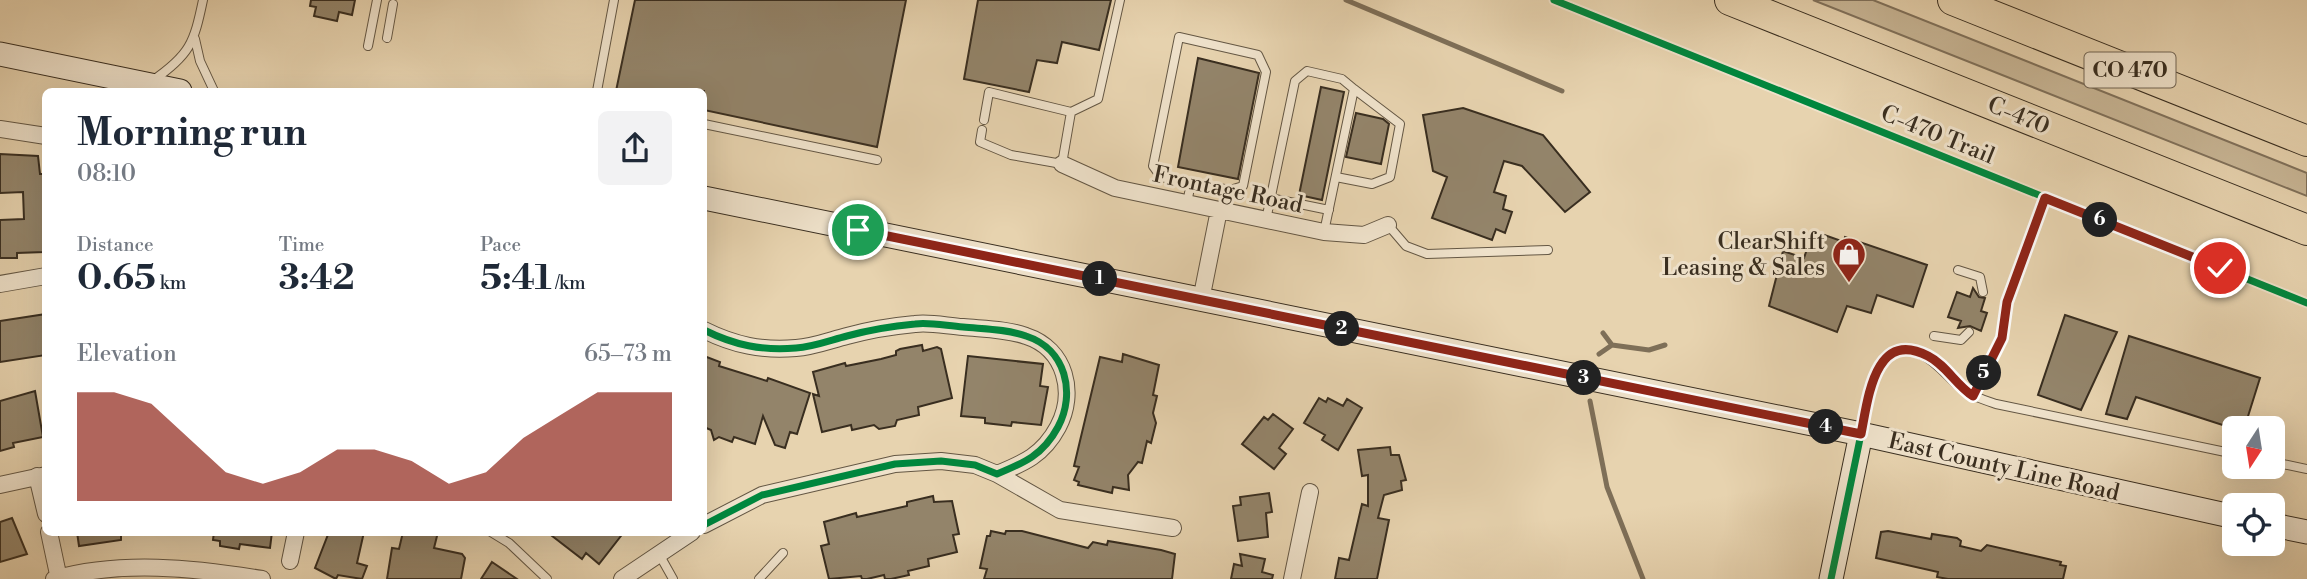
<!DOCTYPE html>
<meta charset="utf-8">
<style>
body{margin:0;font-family:"Libre Bodoni",serif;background:#f2f2f3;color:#1f2937;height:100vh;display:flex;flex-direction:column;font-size:26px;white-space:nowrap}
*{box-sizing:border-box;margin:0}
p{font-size:23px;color:#747a83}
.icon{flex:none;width:38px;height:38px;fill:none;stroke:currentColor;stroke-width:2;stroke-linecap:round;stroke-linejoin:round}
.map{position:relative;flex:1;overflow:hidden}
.sheet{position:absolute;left:42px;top:88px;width:665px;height:448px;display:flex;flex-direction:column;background:#fff;border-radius:10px;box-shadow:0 7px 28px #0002}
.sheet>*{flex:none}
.needle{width:46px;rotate:192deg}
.buttons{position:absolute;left:2222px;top:416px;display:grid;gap:14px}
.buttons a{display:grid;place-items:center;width:63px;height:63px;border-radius:10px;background:#fff;box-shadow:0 7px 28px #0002;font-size:35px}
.pin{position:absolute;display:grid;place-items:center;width:60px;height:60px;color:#fff;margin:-30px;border:4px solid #fff;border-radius:50%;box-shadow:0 2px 7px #0007}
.km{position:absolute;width:35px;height:35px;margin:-18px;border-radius:50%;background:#222;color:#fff;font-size:19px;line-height:35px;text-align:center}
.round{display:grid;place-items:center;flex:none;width:74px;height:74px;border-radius:10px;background:#f2f2f3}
.summary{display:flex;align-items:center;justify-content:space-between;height:119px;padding:0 35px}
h1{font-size:38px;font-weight:700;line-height:52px}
.metrics{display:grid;grid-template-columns:repeat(3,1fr);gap:10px;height:119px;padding:7px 35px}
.metrics div{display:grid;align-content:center}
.metrics b{font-size:35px;font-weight:700}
.metrics small{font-size:19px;font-weight:400}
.metrics p{font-size:19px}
.chart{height:196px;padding:14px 35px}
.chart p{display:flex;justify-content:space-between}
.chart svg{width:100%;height:126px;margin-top:7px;fill:#8f2418;opacity:.7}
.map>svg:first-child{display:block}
</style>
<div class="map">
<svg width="2307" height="579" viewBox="0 0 2307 579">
<rect width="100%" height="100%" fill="#e7d3af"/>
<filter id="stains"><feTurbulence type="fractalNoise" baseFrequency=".00286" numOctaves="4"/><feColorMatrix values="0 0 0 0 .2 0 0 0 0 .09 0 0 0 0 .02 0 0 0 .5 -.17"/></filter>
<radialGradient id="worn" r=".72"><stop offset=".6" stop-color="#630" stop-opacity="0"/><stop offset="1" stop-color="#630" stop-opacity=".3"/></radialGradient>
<!-- green -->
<path fill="#c9b797" stroke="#81725c" stroke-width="2" d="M1813 0H1873L2307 173V196Z"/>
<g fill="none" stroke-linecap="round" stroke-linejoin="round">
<!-- stream -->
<path stroke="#7e6f58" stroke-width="5" d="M1346 0 1562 91
M1603 333 1612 345
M1599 354 1612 345 1649 350 1665 345
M1590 401 1607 487 1643 579"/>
</g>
<!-- building -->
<path fill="#93846a" stroke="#392e20" stroke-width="2" d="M311 0H355L352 15 339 12 337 21 314 16 316 7 310 6Z
M635 0H906L877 147 704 110V91H616Z
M978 0H1111L1099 50 1062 42 1057 63 1037 60 1029 92 964 79Z
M1198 58 1259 73 1238 179 1178 167Z
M1321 87 1344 92 1322 200 1299 195Z
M1463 108 1543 135 1590 192 1565 212 1522 166 1504 161 1494 192 1506 196 1503 209 1512 212 1505 233 1496 229 1492 240 1432 218 1447 177 1433 171 1423 115Z
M1356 113 1383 119 1389 124 1381 164 1346 157Z
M0 154 38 156 40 174H44V252L17 253V258H0V220L24 219 23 192 0 193Z
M1813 231 1844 242 1845 237 1927 265 1913 307 1877 295 1871 313 1847 306 1837 332 1769 306 1783 251 1804 258Z
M1973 288 1979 297 1985 298 1981 311 1987 313 1981 331 1970 326 1958 328 1961 321 1948 317 1957 292 1970 297Z
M46 314V355L0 362V321Z
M2065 315 2117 332 2081 410 2038 395Z
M2129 336 2260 378 2244 429H2235L2136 397 2127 419 2106 414Z
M922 345 923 351 937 347 941 349 952 398 918 407 919 415 897 420 895 426 879 429 874 425 852 430 851 425 822 432 813 394 819 396 813 372 845 363 846 366 881 359 896 355V351L900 349Z
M1123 354 1159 365 1153 395 1157 396 1153 413 1156 423 1151 443 1147 441 1142 463 1138 462 1128 475 1129 490 1113 487 1112 493 1078 485 1079 482 1074 480 1079 467 1074 466 1100 357 1122 362Z
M704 356 720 362 719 366 767 381 768 378 810 393 797 434 790 432 785 448 775 445 763 416 755 444 734 437 732 442 719 437 714 440 711 430 704 427Z
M968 356 1043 364 1040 386 1048 387 1041 425 1012 422 1011 426 985 423V418L961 416Z
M35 391 43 437 13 443 14 447 0 451V401Z
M1319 398 1326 402 1328 398 1343 406 1347 399 1362 408 1338 450 1322 440 1325 435 1304 423Z
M1273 414 1293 429 1279 448 1286 454 1274 469 1242 444 1264 417 1268 420Z
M1390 447 1391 455H1399L1406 480 1401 481 1402 490 1384 495 1378 518 1389 520 1377 579H1335L1339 558 1349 560 1362 504 1368 506V475L1362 476 1358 450Z
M1269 493 1272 512 1266 513 1268 537 1238 541 1233 506 1241 505 1240 497Z
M933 496 934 502 952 501 959 534 953 535 957 552 928 559 929 566 908 571 909 575 891 579H885L884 575 867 579H862L861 576 829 579 821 546 829 544 824 522 856 513 857 517 907 506V502Z
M12 518 27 554 0 562V522Z
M991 531 1005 534 1006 531H1022L1088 548 1093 542 1107 545 1108 541 1161 550 1175 554 1172 579H984L987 569 980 568 987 536H990Z
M1888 531 1931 539 1932 534 1957 538 1961 541 1960 546 1981 551 1987 545 2061 562 2060 565 2066 566 2063 579H1948L1937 577 1938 572 1876 558 1881 532Z
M77 532H121V540L79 546Z
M214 532H272L270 548 240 544 239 549 220 546V541L213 540Z
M329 532H364L357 563 367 566 362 579 338 575 336 579 315 568Z
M403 532H438L434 548 462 554 465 558 461 579H387L392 548 399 549Z
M547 532H624L599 564 586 553 582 559Z
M1240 554 1265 559 1262 572 1273 575 1272 579H1231L1234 564 1242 566Z
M492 562 517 579H481Z"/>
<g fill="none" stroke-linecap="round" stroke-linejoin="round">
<!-- lane casing -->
<g stroke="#645744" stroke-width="10">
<path id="lane" d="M387 38 393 4
M195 39 200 61 214 91
M368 46 377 0
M152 81C190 55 194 43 203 0
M597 91 614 0
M984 120 989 92 1071 112 1098 99 1120 0
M704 124 877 160
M982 130 980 142 1011 155 1062 164 1071 112
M1336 177 1372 184 1390 177 1400 124 1354 89
M1270 198 1329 210
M1187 203 1191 183 1230 190 1243 186 1266 72 1258 55 1179 37 1153 166 1161 177 1191 183
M1266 220 1295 81 1307 71 1342 79 1354 89 1324 232
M1388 225 1406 246 1427 254 1548 250
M1958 270 1980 277 1983 292
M1934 336 1961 340 1969 332
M1861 431 1873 380 1881 363 1891 353C1925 343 1939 370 1961 388 1971 396 1984 400 1996 404L2235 454
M2273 462 2307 469
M491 532 509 543 547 579
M659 554 673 579
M759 579 783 553"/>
</g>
<!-- street casing -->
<g stroke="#645744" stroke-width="18">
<path id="street" d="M0 129 46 136
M1062 164 1115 188 1324 232 1364 235 1388 225
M0 284 46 276
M1201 300 1219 210
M704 330C734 345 762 351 796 348 813 347 831 340 847 336 869 330 893 326 915 324 930 322 947 326 963 327 983 329 1007 329 1026 336 1066 349 1076 393 1058 427 1043 455 1024 463 997 474L975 465 941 461 895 464 762 495 704 525
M997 474 1060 510 1173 528
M37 476 46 514
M0 485 46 475
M49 532 59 579
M290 561 296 532
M54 579C121 560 194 568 262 579
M622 579 692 532
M1292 579 1310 492"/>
</g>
<!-- secondary casing -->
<g stroke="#392e20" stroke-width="25">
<path id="secondary" d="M0 54 180 91
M704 198 1861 434 2235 517
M2273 525 2307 532
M1831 579 1861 434"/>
</g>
<!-- highway casing -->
<g stroke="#392e20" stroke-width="32">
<path id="highway" d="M1730 0 2307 230
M1953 0 2307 141"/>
</g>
<!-- path -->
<path stroke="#392e20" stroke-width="2.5" stroke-dasharray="5 3.5" stroke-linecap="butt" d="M1979 385 2002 338 2007 302 2045 198"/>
<!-- lane -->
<use href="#lane" stroke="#efe2cb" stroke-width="8"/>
<!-- street -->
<use href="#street" stroke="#efe2cb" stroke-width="16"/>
<!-- secondary -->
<use href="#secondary" stroke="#efe2cb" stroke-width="23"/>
<!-- highway -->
<use href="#highway" stroke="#e7d3af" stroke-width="30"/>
<!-- cycleway casing -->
<g stroke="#efe2cb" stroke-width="11">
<path id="cycleway" d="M1554 0 2307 303
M704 330C734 345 762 351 796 348 813 347 831 340 847 336 869 330 893 326 915 324 930 322 947 326 963 327 983 329 1007 329 1026 336 1066 349 1076 393 1058 427 1043 455 1024 463 997 474L975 465 941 461 895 464 762 495 704 525
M1831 579 1861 434"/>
</g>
<!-- cycleway -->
<use href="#cycleway" stroke="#00873e" stroke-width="7"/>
</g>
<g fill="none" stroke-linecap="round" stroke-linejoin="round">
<!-- route casing -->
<g stroke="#fff" stroke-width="14">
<path id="route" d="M858 230 1861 434C1868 400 1874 328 1928 356 1946 365 1956 385 1973 396L2002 338 2007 302 2045 198 2220 268"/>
</g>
<!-- route -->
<use href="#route" stroke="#8f2418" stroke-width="9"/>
</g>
<!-- icons -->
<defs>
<g id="shop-pin" transform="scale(1.75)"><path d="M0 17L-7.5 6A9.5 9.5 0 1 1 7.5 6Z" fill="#8f2418" stroke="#efe2cb"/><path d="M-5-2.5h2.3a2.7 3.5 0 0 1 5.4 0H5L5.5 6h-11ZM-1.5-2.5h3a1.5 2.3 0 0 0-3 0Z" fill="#fff"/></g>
</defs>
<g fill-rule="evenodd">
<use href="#shop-pin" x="1849" y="254"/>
</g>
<g text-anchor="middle" stroke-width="6" stroke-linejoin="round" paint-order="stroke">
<!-- shield labels -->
<rect fill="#efe2cb" stroke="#706453" stroke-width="2" x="2084.5" y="52.5" width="91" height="35" rx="5"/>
<g font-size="21" font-weight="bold" fill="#392e20">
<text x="2130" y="77">CO 470</text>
</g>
<!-- street labels -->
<g font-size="23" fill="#392e20" stroke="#efe2cb">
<text transform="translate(2019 115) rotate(22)" y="8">C-470</text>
<text transform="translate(1938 134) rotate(22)" y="8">C-470 Trail</text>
<text transform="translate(1228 189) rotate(12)" y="8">Frontage Road</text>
<text transform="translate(2004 466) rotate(13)" y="8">East County Line Road</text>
</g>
<!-- poi labels -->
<g font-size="23" fill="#392e20" stroke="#efe2cb" text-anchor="end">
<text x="1825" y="249">ClearShift<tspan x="1825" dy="26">Leasing &amp; Sales</tspan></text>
</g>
</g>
<rect width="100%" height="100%" filter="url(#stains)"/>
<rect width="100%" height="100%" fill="url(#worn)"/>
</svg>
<div class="buttons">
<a><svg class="needle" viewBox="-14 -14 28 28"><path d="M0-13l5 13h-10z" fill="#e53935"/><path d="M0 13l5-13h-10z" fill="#747a83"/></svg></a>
<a><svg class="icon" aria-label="locate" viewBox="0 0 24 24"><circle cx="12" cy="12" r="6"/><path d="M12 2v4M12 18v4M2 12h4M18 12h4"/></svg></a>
</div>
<div class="pin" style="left:858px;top:230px;background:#1e9e55"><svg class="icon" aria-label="arrive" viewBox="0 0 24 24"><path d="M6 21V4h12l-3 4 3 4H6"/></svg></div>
<div class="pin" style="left:2220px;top:268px;background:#d93025"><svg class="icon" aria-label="check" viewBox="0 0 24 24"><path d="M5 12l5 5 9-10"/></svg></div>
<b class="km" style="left:1100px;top:279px">1</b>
<b class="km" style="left:1342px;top:329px">2</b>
<b class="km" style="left:1584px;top:378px">3</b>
<b class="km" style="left:1826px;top:427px">4</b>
<b class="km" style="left:1984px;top:373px">5</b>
<b class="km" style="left:2100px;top:220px">6</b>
<section class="sheet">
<div class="summary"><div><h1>Morning run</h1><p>08:10</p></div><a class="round"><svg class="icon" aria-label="share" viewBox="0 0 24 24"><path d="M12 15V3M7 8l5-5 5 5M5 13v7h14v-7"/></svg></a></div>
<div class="metrics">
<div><p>Distance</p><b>0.65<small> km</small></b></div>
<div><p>Time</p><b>3:42</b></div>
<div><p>Pace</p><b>5:41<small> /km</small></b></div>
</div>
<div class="chart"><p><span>Elevation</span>65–73 m</p>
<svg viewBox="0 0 160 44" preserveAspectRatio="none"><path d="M0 44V6L10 6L20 10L30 22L40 34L50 38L60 34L70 26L80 26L90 30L100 38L110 34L120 22L130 14L140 6L150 6L160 6V44z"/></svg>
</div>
</section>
</div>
